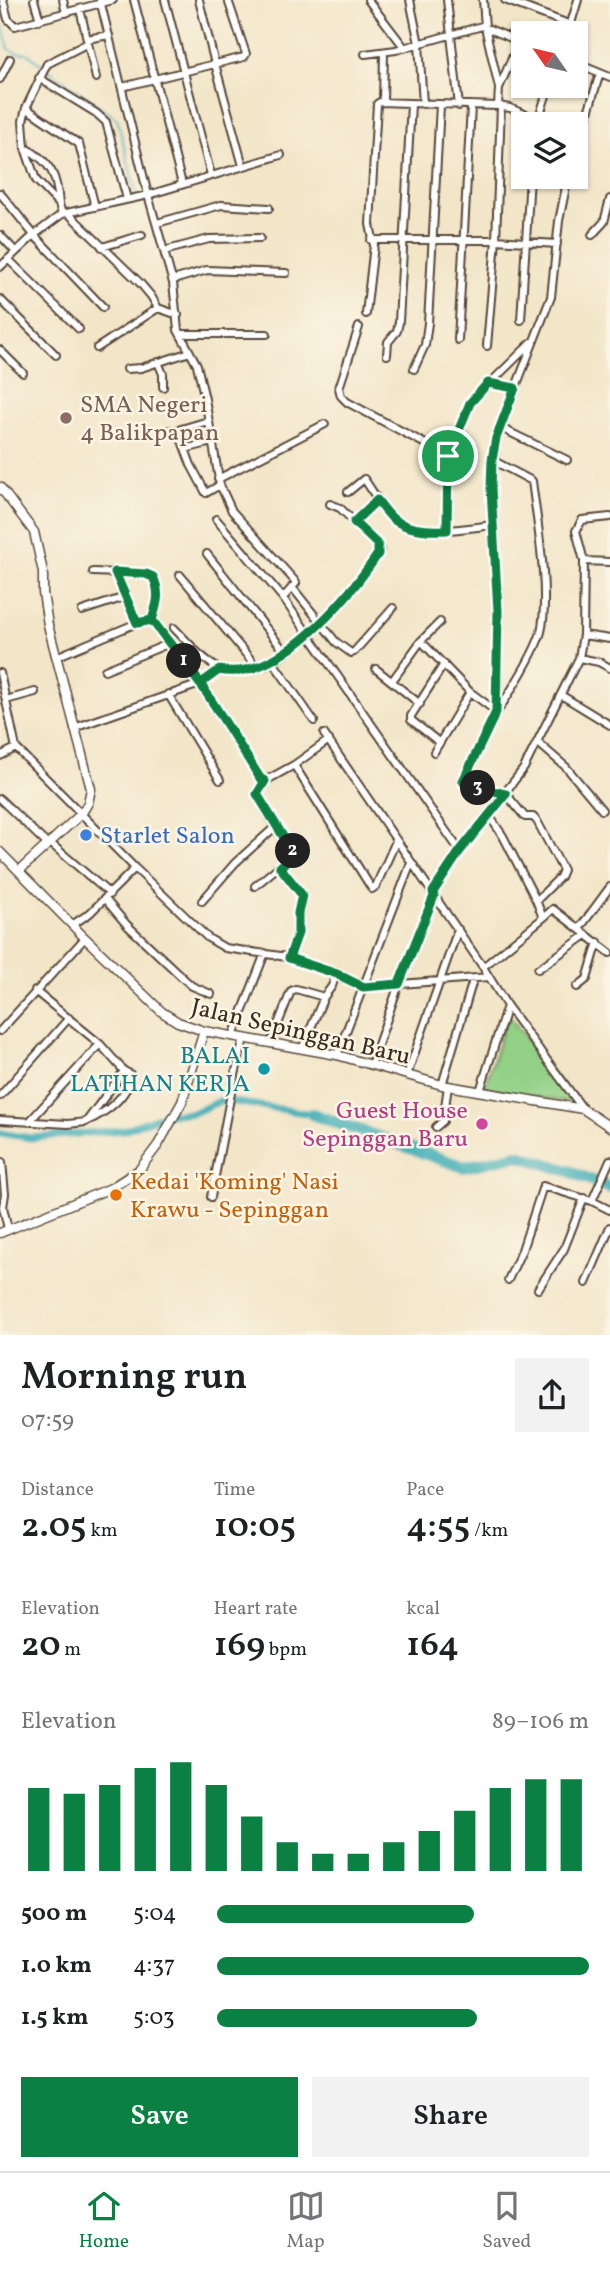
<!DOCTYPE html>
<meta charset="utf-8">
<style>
body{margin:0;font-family:Vollkorn,serif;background:#f2f2f2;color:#202124;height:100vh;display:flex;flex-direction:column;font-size:26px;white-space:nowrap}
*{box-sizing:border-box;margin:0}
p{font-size:23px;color:#757577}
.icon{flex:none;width:38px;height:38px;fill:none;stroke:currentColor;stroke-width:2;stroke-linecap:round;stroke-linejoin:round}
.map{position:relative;height:1335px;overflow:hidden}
.side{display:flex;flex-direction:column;background:#fff;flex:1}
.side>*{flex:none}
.needle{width:46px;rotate:304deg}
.fabs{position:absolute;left:511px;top:21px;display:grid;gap:14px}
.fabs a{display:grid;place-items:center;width:77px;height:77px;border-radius:0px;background:#fff;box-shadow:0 2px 5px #0004;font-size:35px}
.pin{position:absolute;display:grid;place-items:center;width:60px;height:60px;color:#fff;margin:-30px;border:4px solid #fff;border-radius:50%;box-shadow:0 2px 7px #0007}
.km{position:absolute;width:35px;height:35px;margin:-18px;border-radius:50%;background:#222;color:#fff;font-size:19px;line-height:35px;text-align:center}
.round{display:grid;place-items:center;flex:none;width:74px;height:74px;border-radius:0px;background:#f2f2f2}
.overview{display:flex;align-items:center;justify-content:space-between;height:119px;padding:0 21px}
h1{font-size:38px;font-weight:600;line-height:52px}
.metrics{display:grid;grid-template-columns:repeat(3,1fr);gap:10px;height:119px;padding:7px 21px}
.metrics div{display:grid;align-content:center}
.metrics b{font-size:35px;font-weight:600}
.metrics small{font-size:19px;font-weight:400}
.metrics p{font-size:19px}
.chart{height:196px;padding:14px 21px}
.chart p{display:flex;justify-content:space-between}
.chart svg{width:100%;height:126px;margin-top:7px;stroke:#0b8043;stroke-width:6}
.primary-button{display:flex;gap:14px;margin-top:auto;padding:14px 21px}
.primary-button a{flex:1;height:80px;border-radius:0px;background:#0b8043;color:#fff;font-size:28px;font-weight:600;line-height:80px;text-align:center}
.primary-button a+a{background:#f2f2f2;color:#202124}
ul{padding:0 21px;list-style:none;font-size:23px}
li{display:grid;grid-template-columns:112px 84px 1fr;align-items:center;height:52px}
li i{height:18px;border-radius:9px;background:#0b8043}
.tabs{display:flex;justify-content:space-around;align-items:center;height:98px;border-top:2px solid #e0e0e0;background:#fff;font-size:19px;color:#757577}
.tabs a{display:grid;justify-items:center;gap:4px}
.tabs .active{color:#0b8043}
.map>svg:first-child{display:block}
</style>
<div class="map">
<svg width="610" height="1335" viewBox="0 0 610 1335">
<rect width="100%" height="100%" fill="#fcf5e5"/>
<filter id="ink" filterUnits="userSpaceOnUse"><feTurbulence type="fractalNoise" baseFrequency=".0143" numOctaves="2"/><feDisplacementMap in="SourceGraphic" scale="14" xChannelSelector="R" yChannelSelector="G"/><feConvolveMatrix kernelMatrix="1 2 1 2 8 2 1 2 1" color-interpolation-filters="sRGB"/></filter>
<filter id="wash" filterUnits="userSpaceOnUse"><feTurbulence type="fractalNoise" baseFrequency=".00686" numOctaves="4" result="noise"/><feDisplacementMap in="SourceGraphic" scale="28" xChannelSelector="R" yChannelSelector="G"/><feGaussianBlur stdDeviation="1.57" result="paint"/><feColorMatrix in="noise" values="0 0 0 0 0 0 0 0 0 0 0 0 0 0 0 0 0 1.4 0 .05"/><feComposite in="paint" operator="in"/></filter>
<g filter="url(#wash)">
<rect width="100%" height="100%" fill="#f2e5c8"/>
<!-- green -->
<path fill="#92d086" stroke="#667d52" stroke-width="2" d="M508 1014 575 1103 484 1089Z"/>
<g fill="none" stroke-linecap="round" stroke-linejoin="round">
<!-- stream -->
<path stroke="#3bacb6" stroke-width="2" d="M0 17 9 49 16 53H27L42 65
M47 69 117 119 136 193"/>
<!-- canal -->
<path stroke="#3bacb6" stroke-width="7" d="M0 1133 31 1138 124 1130 166 1114 193 1113 222 1100 312 1114"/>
<!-- river -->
<path stroke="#3bacb6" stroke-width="12" d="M312 1114 464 1167 518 1155 569 1171 610 1188"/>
</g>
</g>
<g filter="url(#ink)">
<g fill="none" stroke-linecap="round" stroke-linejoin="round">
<!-- street casing -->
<g stroke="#564638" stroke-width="10">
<path id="street" d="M3 0 8 19 15 26 113 0
M34 0 40 20
M63 0 66 13
M100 0 148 195 173 283 178 330 197 365 205 399 220 485 232 511 294 580 296 583 283 598
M134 0 182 184
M165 0 211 175
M199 0 215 64 244 57 246 54 228 0
M368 0 404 47
M410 0 419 44 423 104
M447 0 459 106
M483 0 485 27 499 88 498 106
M505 0 571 25
M80 9 96 78
M568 33 578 0
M87 39 109 35
M365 54 396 50 482 26 523 43
M576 63 610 77
M39 78 96 113 106 122 127 199
M0 79 10 59
M122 87 215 64 243 166
M499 88 519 42
M383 102 384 52
M26 108 79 144 95 207
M537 124 549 86
M25 148C51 161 57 176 59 204
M576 152 600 73
M0 193 34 235 103 307
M68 213 140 283 151 296 158 308 178 315
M62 214 59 204 36 180 25 148 23 121 26 108 47 64 88 43
M157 223 221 205 269 208
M0 235 16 252
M592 235 604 222 610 199
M371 240H496L557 244
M102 247 142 235
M164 251 209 239 260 238
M8 259 79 329
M0 267 34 235 62 214 148 195 281 155
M173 280 207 270 286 273
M0 299 56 355
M366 314 374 245 370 224 377 104 380 102 498 106 510 108 538 120
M521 320 530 177
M359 327 339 388 341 396 347 402 448 456 447 530
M180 334H267
M458 340 471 106
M487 346 496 240 501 106
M97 348 158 308
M0 350 23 373
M387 355 388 342 397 331 399 322 411 104
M158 362 163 374V387
M127 369 141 368 190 352
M414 369 425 345 428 323 440 105
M488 383 515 388
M501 428 567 460
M178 430 191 465 206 493 220 485
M162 431 178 430 208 421
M185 449 212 442
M448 456 470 403 532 342
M218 479 325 424
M348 492 364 479C374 492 381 509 394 519 418 538 465 528 493 525
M216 519 283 598 460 851
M353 522 377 500
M207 554 286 653
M584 561 610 562
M93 572 146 574 153 577C160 593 157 604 152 620L200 684 219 670C235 673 258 668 272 662 297 651 370 575 380 550L378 545 340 508 330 504
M115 572 137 623
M180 575 256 666
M292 587 336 642 351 653 354 652 393 608
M82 611 125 597
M174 628 198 653 219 670
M583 635 610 639
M421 641 470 692 497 712C510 693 535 653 541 632 550 594 537 521 532 481L492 460
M56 657 137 623 152 620
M579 658 599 662 610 668
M273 662 314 721
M376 669 420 704
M105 670 170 643
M0 673 16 748 135 868 90 913 72 925
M392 681 421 641 440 622
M168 694 220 780
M561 695 610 725
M6 700 35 692
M74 728 200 684 260 778 265 781 294 765 329 740
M324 734 483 967 507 1006 583 1109
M537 742 566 767 602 810
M440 743 411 720V716L444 664
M434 752 470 692
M0 756 16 748
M294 765 372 889 376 886 396 841
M0 799 47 844
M488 814 503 836 536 900 538 899 560 877 563 870 537 821 533 817H525L506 794 465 784 463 781 497 712 498 611 491 488 496 438 551 297 559 221 568 177
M49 842 110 894
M280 867 302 895 298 913 297 933 289 958
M135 868 208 938 225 948 287 957 336 974 363 987 489 977
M255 886 294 854 275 827
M433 893 460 851 524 768 579 658 583 635 584 561 576 531 582 520 610 517
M105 899 127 925 184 979 192 986 211 994
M202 901 235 863 275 827 257 794 265 781
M543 918 553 909 610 953
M579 929 610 887
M483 967 543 918 536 900
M538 969 585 936
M577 987 587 979 598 942
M0 1031 85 938
M233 1036 265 953
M271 1042 291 991 296 989 324 997 332 986 336 974
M302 1049 324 997
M337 1055 411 863
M371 1065 399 984 434 896
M407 1075 458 929
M442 1085 473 980
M480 1091 507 1006
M0 1096 69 1018
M0 1120 68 1124 86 1122 124 1071 100 1044 35 991
M87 1121C105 1113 130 1096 130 1074L124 1071
M29 1122 100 1044
M436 1127 443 1121 448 1086
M2 1162 5 1194 3 1207 8 1229
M211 1197 233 1083 244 1038
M592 1201 610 1160
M508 1280 522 1250 543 1186 592 1201 610 1210
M586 1283 610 1227
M538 1289 564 1249 584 1198"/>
</g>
<!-- secondary casing -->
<g stroke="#564638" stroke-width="11">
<path id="secondary" d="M0 487 34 532 43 572V593L48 625 91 789 88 803 82 813 19 871
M0 852 85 938 162 1012 178 1022 204 1031 337 1055 442 1085 583 1109 610 1127
M0 1233 111 1188 139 1170 158 1145 182 1102 204 1031"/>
</g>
<!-- street -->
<use href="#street" stroke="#fff" stroke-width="6"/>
<!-- secondary -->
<use href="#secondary" stroke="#fff" stroke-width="8"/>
</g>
</g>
<g fill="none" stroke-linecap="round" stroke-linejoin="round" filter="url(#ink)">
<!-- route casing -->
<g stroke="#fff" stroke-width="14">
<path id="route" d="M448 456 447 530C430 531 406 530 392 518 387 513 382 506 377 500L354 522 378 545V554C348 598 278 683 219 670L200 684 152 620 137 623 115 572 146 574 153 577C161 593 157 604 152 620 163 636 177 651 189 667 214 703 237 741 260 778L265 781 257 794 294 854 280 867 302 895 298 913V933L289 958 337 974 363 987 399 984 434 896 433 892 460 851 506 794 465 784 463 781 496 712 498 611 491 488 492 460 496 438 515 388 488 383 470 403 448 456"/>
</g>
<!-- route -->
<use href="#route" stroke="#0b8043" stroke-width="9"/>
</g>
<!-- markers -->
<circle fill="#8d6e63" stroke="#fcf5e5" stroke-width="2.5" cx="66" cy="418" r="7"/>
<circle fill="#3f7fe0" stroke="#fcf5e5" stroke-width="2.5" cx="86" cy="835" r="7"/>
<circle fill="#0f9aa8" stroke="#fcf5e5" stroke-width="2.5" cx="264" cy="1069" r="7"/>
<circle fill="#d1479c" stroke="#fcf5e5" stroke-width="2.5" cx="482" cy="1124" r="7"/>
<circle fill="#e8710a" stroke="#fcf5e5" stroke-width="2.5" cx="116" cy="1195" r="7"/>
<g text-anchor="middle" stroke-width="5" stroke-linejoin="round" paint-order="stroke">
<!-- education labels -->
<g font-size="24" fill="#785e54" stroke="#fcf5e5" text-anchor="start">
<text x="80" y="412">SMA Negeri<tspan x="80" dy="28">4 Balikpapan</tspan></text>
</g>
<!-- shop labels -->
<g font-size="24" fill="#366cbe" stroke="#fcf5e5" text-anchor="start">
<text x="100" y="843">Starlet Salon</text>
</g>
<!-- street labels -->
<g font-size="24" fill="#3b2a1e" stroke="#fcf5e5">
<text transform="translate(301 1031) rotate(13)" y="8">Jalan Sepinggan Baru</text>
</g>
<!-- culture labels -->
<g font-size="24" fill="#0d838f" stroke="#fcf5e5" text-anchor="end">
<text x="250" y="1063">BALAI<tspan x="250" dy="28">LATIHAN KERJA</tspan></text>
</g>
<!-- hotel labels -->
<g font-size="24" fill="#b23c85" stroke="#fcf5e5" text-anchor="end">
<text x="468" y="1118">Guest House<tspan x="468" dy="28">Sepinggan Baru</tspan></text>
</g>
<!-- food labels -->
<g font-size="24" fill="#c56008" stroke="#fcf5e5" text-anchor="start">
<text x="130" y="1189">Kedai 'Koming' Nasi<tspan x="130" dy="28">Krawu - Sepinggan</tspan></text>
</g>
</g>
</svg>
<div class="fabs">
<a><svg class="needle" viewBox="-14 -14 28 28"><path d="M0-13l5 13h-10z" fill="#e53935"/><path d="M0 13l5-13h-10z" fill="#757577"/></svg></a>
<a><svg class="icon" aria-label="layers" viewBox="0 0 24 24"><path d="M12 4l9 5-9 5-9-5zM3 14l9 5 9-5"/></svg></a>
</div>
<div class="pin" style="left:448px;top:456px;background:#1e9e55"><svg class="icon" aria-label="arrive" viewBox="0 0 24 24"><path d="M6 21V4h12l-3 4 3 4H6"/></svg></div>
<b class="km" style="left:184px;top:661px">1</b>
<b class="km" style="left:293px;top:851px">2</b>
<b class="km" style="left:478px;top:788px">3</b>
</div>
<section class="side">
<div class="overview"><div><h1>Morning run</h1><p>07:59</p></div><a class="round"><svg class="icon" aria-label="share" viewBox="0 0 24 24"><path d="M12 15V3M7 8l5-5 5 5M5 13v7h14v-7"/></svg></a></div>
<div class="metrics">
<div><p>Distance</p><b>2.05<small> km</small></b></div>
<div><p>Time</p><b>10:05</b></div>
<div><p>Pace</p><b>4:55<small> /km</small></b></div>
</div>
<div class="metrics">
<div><p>Elevation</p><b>20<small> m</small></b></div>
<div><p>Heart rate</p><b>169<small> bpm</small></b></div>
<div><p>kcal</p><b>164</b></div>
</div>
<div class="chart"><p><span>Elevation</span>89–106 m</p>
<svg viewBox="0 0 160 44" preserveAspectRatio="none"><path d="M5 44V15M15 44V17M25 44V14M35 44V8M45 44V6M55 44V14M65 44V25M75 44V34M85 44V38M95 44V38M105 44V34M115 44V30M125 44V23M135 44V15M145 44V12M155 44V12"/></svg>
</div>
<ul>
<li><b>500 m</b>5:04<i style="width:69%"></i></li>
<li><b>1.0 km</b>4:37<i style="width:100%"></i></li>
<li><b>1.5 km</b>5:03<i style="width:70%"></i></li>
</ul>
<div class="primary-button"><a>Save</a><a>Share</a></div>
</section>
<nav class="tabs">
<a class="active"><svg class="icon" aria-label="home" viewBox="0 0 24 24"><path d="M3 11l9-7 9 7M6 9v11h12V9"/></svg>Home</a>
<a><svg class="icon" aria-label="map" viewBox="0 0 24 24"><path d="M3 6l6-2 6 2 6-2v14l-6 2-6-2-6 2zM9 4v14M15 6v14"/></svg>Map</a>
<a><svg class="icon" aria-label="saved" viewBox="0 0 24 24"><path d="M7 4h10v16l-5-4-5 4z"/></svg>Saved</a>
</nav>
